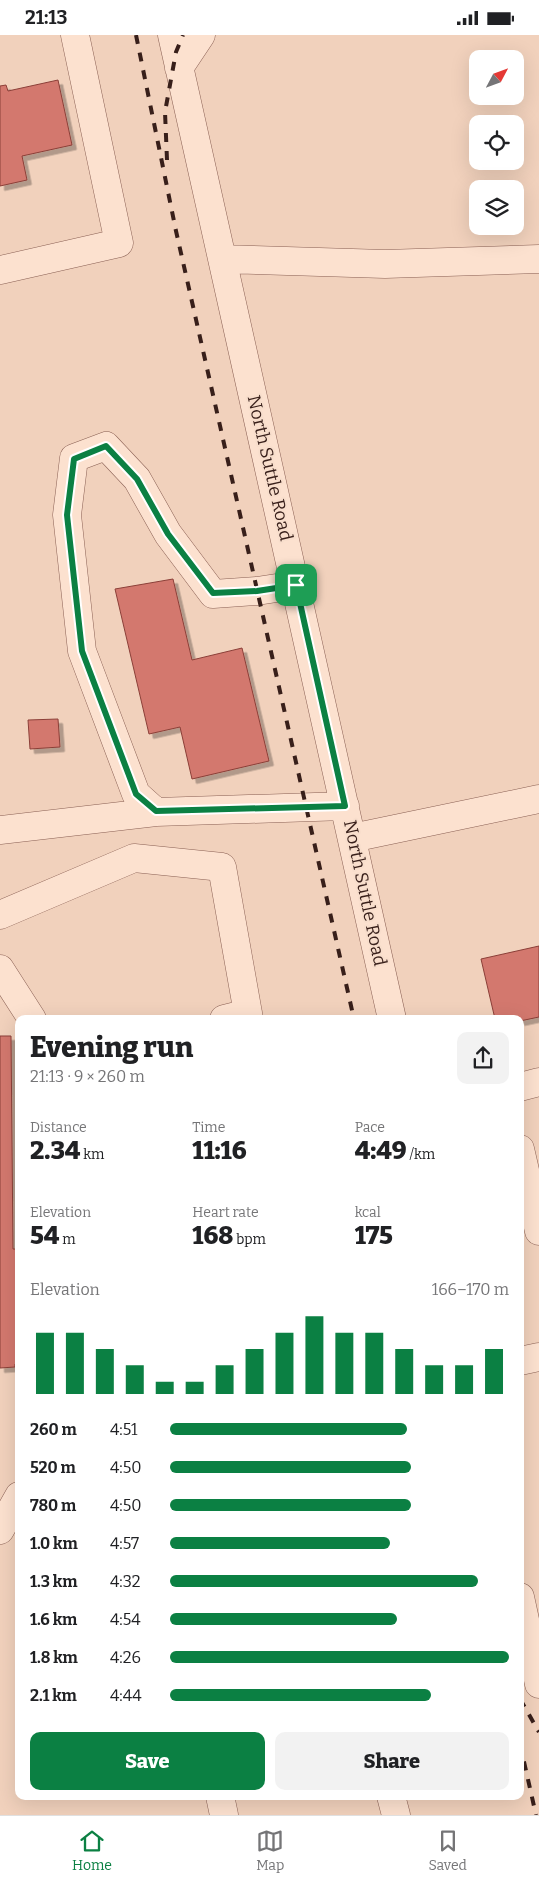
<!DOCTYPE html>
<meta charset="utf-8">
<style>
body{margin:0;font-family:Bitter,serif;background:#f2f2f2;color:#202124;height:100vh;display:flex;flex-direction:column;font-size:19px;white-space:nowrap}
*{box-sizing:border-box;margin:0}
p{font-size:16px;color:#757577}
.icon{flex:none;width:28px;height:28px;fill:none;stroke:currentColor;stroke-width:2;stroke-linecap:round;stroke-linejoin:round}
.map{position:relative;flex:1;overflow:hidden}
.side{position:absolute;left:15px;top:980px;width:509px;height:785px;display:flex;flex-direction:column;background:#fff;border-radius:10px;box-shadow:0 5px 20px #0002}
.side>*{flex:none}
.needle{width:32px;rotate:49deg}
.tools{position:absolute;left:469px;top:15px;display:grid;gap:10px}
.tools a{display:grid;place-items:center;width:55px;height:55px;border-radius:10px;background:#fff;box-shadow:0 5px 20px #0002;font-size:25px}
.pin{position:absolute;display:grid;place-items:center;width:42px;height:42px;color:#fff;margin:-21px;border-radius:10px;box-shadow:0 2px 8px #0006}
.round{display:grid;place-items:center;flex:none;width:52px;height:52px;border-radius:10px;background:#f2f2f2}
.overview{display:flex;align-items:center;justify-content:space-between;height:85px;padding:0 15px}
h1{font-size:28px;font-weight:800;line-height:38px}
.figures{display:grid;grid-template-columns:repeat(3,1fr);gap:8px;height:85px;padding:5px 15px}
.figures div{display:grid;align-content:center}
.figures b{font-size:25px;font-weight:800}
.figures small{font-size:14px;font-weight:400}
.figures p{font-size:14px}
.chart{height:140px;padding:10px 15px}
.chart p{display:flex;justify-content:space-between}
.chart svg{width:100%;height:90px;margin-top:5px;stroke:#0b8043;stroke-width:6}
.cta{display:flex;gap:10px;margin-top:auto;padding:10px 15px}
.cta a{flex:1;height:58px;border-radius:10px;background:#0b8043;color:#fff;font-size:20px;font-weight:800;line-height:58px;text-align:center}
.cta a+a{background:#f2f2f2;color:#202124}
ul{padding:0 15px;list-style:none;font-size:16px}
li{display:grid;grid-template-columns:80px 60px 1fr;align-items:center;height:38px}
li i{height:12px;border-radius:6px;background:#0b8043}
.status{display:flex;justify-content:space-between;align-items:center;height:35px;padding:0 25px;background:#fff;direction:ltr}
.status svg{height:14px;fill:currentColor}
.tabs{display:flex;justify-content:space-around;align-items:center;height:70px;border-top:1px solid #e0e0e0;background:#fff;font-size:14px;color:#757577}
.tabs a{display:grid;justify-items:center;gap:2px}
.tabs .selected{color:#0b8043}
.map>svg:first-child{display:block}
</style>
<div class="status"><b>21:13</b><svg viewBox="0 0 49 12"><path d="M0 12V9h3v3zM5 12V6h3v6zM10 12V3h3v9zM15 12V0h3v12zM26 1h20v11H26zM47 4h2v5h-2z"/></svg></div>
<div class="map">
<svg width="539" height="1780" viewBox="0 0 539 1780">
<defs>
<filter id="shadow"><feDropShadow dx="4.5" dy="4.5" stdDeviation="0" flood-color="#0004"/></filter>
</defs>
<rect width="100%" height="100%" fill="#f1d1bc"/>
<!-- building -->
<path fill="#d3786e" stroke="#8b3f38" filter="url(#shadow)" d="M58 45 72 110 22 121 27 145 0 151V51L6 50 8 56Z
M173 544 192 625 242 613 269 726 192 744 180 692 149 699 115 554Z
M58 684 60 712 30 714 28 685Z
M539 911V982L520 986V984H495L481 924Z
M0 1001H11L13 1214H19V1329H15V1332L0 1333Z"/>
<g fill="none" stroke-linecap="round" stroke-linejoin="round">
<!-- minor casing -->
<g stroke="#8a6054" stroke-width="29">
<path id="minor" d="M172 0 392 984
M179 33 201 0
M223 224 385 229 539 224
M0 235 119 208 75 0
M296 550 257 556 213 559 168 499 137 444 106 411 74 423 67 480 82 616 136 759 156 777 345 771
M0 795 156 777
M352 803 539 764
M0 880 134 823 222 832 249 984
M0 934 32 984
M224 984 248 978
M520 1052 539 1047
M520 1114 539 1196
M520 1326 539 1322
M0 1495 19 1461
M520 1562 539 1649
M220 1761 224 1780
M391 1761 396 1780"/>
</g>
<!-- minor -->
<use href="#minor" stroke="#fce1cf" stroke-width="28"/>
<!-- rail -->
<path stroke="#381f1a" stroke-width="4" stroke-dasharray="9 9" stroke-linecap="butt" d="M136 0 176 196 354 984
M167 125 165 77 176 17 183 0
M520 1664 539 1697
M520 1709 536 1780"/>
</g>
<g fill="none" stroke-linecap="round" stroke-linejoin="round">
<!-- route casing -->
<g stroke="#fff" stroke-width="10">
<path id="route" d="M106 411 137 444 168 499 213 558 257 556 296 550 345 771 156 776 136 759 82 616 67 480 74 424Z"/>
</g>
<!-- route -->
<use href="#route" stroke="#0b8043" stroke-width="6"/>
</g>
<g text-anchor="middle" stroke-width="4" stroke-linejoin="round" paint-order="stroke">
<!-- street labels -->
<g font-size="18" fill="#381f1a" stroke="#f8decc">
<text transform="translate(270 433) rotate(77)" y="6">North Suttle Road</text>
<text transform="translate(365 858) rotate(78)" y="6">North Suttle Road</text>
</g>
</g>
</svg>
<div class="tools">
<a><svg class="needle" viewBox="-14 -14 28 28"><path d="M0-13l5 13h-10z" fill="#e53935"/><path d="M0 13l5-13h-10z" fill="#757577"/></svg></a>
<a><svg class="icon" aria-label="locate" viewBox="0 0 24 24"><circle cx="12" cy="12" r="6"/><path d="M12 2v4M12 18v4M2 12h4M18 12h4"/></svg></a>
<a><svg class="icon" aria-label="layers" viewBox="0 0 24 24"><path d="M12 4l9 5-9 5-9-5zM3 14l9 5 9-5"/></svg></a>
</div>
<div class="pin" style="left:296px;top:550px;background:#1e9e55"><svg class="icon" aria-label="arrive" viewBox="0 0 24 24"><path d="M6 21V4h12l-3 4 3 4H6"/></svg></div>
<section class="side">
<div class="overview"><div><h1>Evening run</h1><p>21:13 · 9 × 260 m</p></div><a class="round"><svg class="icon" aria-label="share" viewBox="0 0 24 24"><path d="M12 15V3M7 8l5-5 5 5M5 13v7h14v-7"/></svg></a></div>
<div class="figures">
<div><p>Distance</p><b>2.34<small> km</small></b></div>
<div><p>Time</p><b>11:16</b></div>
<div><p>Pace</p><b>4:49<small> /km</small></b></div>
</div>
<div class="figures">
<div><p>Elevation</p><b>54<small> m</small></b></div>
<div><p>Heart rate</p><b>168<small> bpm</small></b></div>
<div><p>kcal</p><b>175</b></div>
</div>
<div class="chart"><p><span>Elevation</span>166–170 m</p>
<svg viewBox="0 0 160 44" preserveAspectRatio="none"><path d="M5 44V14M15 44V14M25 44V22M35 44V30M45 44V38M55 44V38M65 44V30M75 44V22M85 44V14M95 44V6M105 44V14M115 44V14M125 44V22M135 44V30M145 44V30M155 44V22"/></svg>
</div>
<ul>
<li><b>260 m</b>4:51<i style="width:70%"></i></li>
<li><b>520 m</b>4:50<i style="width:71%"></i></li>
<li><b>780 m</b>4:50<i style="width:71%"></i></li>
<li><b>1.0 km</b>4:57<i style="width:65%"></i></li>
<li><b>1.3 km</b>4:32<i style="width:91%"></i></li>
<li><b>1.6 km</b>4:54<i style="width:67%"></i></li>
<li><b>1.8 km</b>4:26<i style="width:100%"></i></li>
<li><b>2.1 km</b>4:44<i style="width:77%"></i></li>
</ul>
<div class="cta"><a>Save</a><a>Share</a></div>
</section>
</div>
<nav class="tabs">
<a class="selected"><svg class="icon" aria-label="home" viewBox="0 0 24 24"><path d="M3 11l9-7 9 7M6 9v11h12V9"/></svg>Home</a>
<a><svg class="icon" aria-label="map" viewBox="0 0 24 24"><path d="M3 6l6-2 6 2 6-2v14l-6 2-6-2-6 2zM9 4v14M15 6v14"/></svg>Map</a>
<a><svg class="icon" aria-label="saved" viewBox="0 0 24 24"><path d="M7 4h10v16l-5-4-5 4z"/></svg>Saved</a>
</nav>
